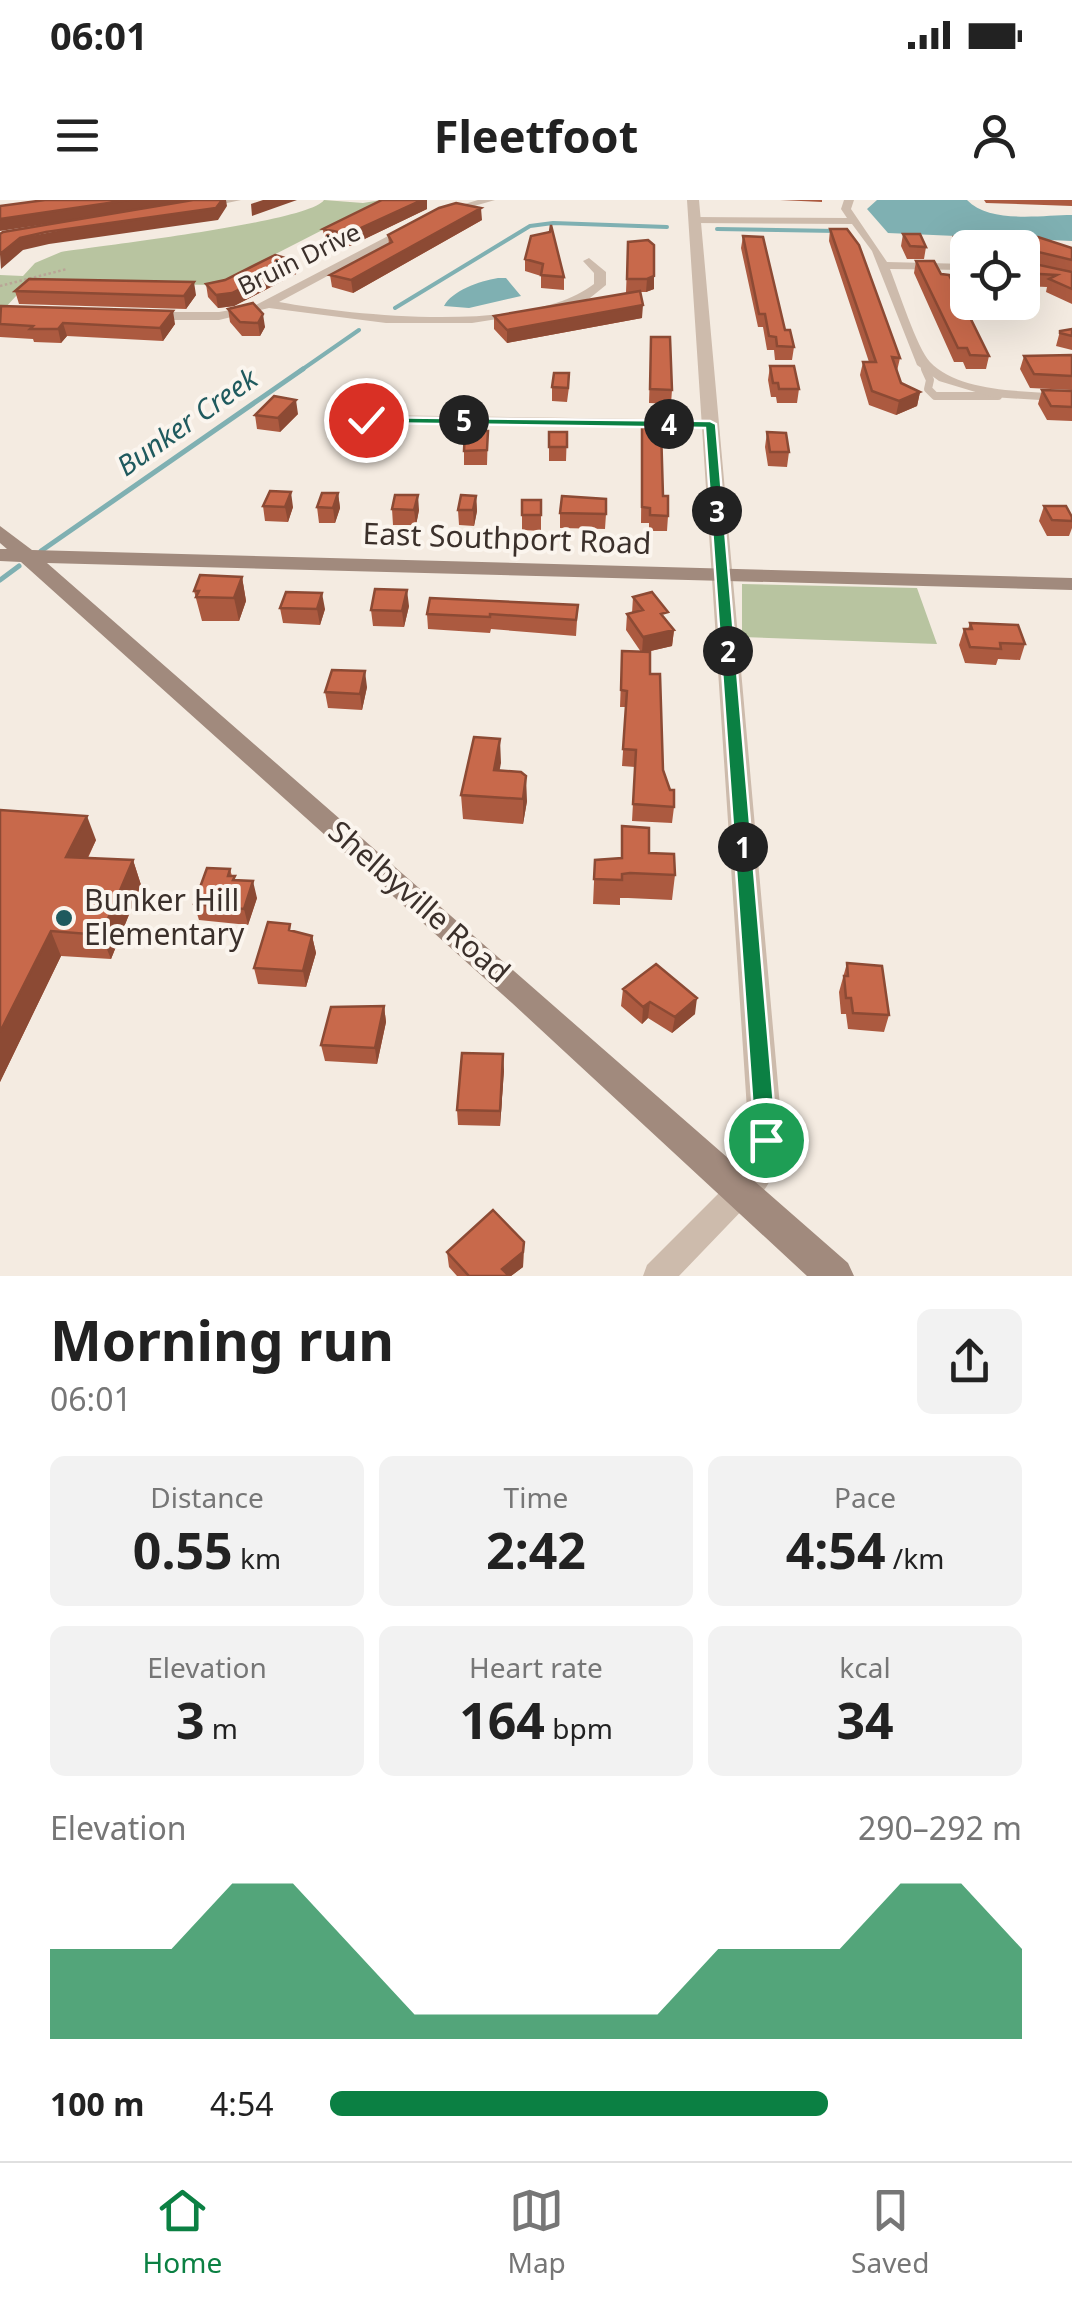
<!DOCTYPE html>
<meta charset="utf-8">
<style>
body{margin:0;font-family:"Noto Sans",sans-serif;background:#f2f2f2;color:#222;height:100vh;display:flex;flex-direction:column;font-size:38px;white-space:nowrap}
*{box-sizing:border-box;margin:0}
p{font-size:32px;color:#767676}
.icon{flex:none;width:55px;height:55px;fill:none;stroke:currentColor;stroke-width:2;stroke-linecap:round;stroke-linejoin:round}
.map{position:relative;height:1076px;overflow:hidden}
.sheet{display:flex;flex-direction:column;background:#fff;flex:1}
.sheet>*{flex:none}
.fabs{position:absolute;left:950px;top:30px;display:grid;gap:20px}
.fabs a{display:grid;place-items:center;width:90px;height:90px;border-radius:15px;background:#fff;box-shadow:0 10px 40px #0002;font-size:50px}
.pin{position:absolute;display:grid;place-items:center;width:85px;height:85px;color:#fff;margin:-42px;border:5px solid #fff;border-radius:50%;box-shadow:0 2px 10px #0007}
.km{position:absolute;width:50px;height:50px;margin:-25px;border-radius:50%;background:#222;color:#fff;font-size:28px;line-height:50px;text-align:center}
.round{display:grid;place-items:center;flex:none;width:105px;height:105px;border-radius:15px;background:#f2f2f2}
.headline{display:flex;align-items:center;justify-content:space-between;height:170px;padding:0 50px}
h1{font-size:55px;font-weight:700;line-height:75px}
.metrics{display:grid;grid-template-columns:repeat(3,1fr);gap:15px;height:170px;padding:10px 50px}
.metrics div{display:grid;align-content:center;border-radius:15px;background:#f2f2f2;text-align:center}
.metrics b{font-size:50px;font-weight:700}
.metrics small{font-size:28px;font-weight:400}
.metrics p{font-size:28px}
.chart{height:280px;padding:20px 50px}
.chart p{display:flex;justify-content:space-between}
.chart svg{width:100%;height:180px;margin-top:10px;fill:#0b8043;opacity:.7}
ul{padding:0 50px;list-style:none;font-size:32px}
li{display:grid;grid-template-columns:160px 120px 1fr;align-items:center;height:75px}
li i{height:25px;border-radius:12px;background:#0b8043}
.status{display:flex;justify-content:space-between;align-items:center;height:70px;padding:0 50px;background:#fff;direction:ltr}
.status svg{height:28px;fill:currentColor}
header{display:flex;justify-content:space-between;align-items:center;height:130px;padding:0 50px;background:#fff;font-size:45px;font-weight:700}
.tab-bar{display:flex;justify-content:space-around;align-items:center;height:140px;border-top:2px solid #e0e0e0;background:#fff;font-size:28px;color:#767676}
.tab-bar a{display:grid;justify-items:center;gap:5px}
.tab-bar .selected{color:#0b8043}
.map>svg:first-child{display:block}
</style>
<div class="status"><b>06:01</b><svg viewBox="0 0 49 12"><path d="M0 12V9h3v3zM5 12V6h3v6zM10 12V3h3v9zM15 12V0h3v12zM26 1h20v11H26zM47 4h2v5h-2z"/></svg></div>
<header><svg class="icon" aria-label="menu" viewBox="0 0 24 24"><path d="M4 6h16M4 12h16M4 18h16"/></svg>Fleetfoot<svg class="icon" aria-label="person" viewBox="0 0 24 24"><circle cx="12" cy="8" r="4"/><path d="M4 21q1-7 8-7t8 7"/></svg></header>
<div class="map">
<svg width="1072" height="1076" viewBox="0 0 1072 1076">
<rect width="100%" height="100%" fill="#f4ebe1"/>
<!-- green -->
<path fill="#b8c4a0" d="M324 0 363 3 381 0 215 85 29 82 4 109 0 108V75L23 76 35 63 61 52C99 46 310 22 324 0Z
M742 384 917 388 937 444 742 437Z"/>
<!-- water -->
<path fill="#7fb0b2" d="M877 0H967C990 24 1041 15 1072 15V41L888 33 867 9Z
M498 78H506L521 96 469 108 444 106C452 91 479 81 498 78Z"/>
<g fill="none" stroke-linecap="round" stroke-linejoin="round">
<!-- stream-far1 -->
<path stroke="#7fb0b2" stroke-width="4" d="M717 29 837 31
M395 108 530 26 553 23 667 27
M300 171 359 130"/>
<!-- stream -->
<path stroke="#7fb0b2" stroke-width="5" d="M41 351 303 169
M0 380 19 366"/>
<!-- path -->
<path stroke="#b9a596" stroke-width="2.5" stroke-dasharray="2.5 2.5" stroke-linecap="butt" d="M0 86 67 69"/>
<!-- service-far1 -->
<path stroke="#cdbbac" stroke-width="6" d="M922 162 926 171"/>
<!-- service -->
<path stroke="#cdbbac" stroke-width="8" d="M925 169 930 180 928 189 935 196H998"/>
<!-- minor -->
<path fill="#cdbbac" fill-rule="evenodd" d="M217 0H241L199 9 194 6Z
M478 0H495L443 15 438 12Z
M844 0H854L851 9 887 62 968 64V70L890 69C898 89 917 148 930 162 961 194 1030 191 1072 194V202L992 197 939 181 917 165 872 51 852 24 695 23 690 20 695 17 847 18 841 9Z
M413 23 418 26 417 28 279 102C356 116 530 134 594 84V73L583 61 589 58 606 72V85L590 98 556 110 472 123H386L269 108 219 120H148L142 116 148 112H219L254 106Z
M374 215 710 220 717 224 710 228 374 223 351 228 344 224Z
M740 978 750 982 754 992 750 1002 679 1076H643L647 1065 730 982Z"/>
<!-- tertiary -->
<path fill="#cdbbac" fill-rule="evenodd" d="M687 0H699L783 940C777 968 769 997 740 1009L727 1004 722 992 743 961 749 940Z"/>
<!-- secondary -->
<path fill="#a18a7d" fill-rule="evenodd" d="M0 326 32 350 1072 378V390L47 363 848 1063 854 1076H807L512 803 21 362 0 361V349H7L0 343Z"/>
</g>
<!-- wall -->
<path fill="#ac5a40" d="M382 0H427V9L350 46 324 41 323 29Z
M780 0H822V2Z
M984 0H1072V6L986 3Z
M482 20 353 93 332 87 330 75 389 44 388 35Z
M830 29 900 158 897 171 901 183 920 192 917 206 896 215 869 205 860 175 863 162H869L829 41Z
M903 34 926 47 924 59H907L901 46Z
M531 36 564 77V90L541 88V76L525 71V59Z
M743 36 785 130 794 147 792 160H775L774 150H767L763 127H758L741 48Z
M954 37 1072 48V104L1046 92 1047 87 1022 86V48H968V61L957 60 951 49Z
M628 42 654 76V89L646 92H641L642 118 507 143 494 129V116L634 92H626Z
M296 61 298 73 234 106 218 108 208 97 206 84 225 80Z
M916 61 989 156 986 169H966L963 162H954L914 73Z
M15 91 196 95 186 109 19 104Z
M253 103 265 127 260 136H242L230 122 228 109Z
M0 107 175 124 163 141 67 136 61 143 34 142 33 139 0 137Z
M1072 129V150L1056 146 1060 131Z
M651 137 672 190 671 204 649 203Z
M1072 155V190L1030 188 1020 169 1024 156Z
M770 166 799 189 797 203H777L776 197H771L768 180Z
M552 187H569L567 202 552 201Z
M1042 190 1072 191V221L1047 220 1038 204Z
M298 214 280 232 257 229 255 215Z
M642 227 668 316 667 331H649V323H641Z
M488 231 487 265H464V251Z
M549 232H567L566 261H549Z
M767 232 789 252 787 267 768 266 765 247Z
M338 293 340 308 335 323H319L317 307Z
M476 296 477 311 474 326 459 325 458 310Z
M522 300H541V331L522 330Z
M263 306 293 307 288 322 265 321Z
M1044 306 1072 317V328L1069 336H1047L1039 321Z
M392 309 419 310 416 325H393Z
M560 313 606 314 605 329 560 328Z
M242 377 246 401 239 421H202L194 391Z
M633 397 674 430 672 446 646 452 650 474 663 570 674 607 672 623 632 621 635 567 622 566 626 507H620L622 451 641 452 626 430 627 414 632 413Z
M578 405 576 436 491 429 490 433 428 429 427 414Z
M409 406 404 427 373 426 371 410Z
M280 408 325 409 320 425 283 423Z
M970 423 1025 444 1020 460 998 459 996 465 965 463 959 445 964 429H968Z
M367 487 362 510 328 508 325 492Z
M500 539 499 570 527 601 523 624 463 619 461 595Z
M0 610 96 640 88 658 133 660 141 685 111 759 61 756 0 882Z
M622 626 649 653 675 675 672 700 628 698H620V705L593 704 595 660 621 658Z
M230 669 232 676 236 680 257 698 248 725 199 720 194 704Z
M312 736 316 753 306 787 258 784 254 768Z
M847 763 889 815 884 832 848 829 846 814H841L839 792Z
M623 789 695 814 672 833 648 818 642 824 621 806Z
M384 806 386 822 377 864 325 861 321 845Z
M504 870 500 926 458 925 457 910Z
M524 1042 523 1067 511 1076H457L449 1067 447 1052Z"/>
<!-- shaded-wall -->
<path fill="#8c4a34" d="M129 0H209L0 31V19Z
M222 0H226L227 6 218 20 49 44 23 50 1 69 0 54 20 38Z
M263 0H297L252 16 251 4Z
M422 0H427V9L350 46 348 34Z
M481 8 482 20 353 93 351 80Z
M296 61 298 73 234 106 218 108 216 95Z
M654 76V89L646 92 647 79Z
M194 82 196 95 186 109 184 96Z
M643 105 642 118 507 143V130Z
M173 111 175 124 163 141 160 128Z
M263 114 265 127 260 136 258 123Z
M63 123 67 136 61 143 58 129Z
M920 192 917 206 896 215 899 201Z
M296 200 298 214 280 232 278 218Z
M291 292 293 307 288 322 285 307Z
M338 293 340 308 335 323 333 308Z
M418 295 419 310 416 325 414 310Z
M476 296 477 311 474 326 473 310Z
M242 377 246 401 239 421 234 398Z
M407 390 409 406 404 427 402 411Z
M322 393 325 409 320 425 317 409Z
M674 430 672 446 642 453 643 437Z
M365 471 367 487 362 510 360 494Z
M500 539 501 563 495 594 494 570Z
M526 576 527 601 523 624V599Z
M87 616 96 640 76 681 66 657Z
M133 660 141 685 111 759 101 735Z
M253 681 257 698 248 725 244 709Z
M51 731 61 756 0 882V832Z
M312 736 316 753 306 787 303 771Z
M697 798 695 814 672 833 675 817Z
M650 802 648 818 642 824 643 807Z
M384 806 386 822 377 864 375 848Z
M503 854 504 870 500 926V911Z
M524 1042 523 1067 511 1076H502V1069Z"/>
<!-- building -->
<path fill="#c8694b" stroke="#8c4a34" stroke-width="2.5" d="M45 0H129L0 19V6Z
M193 0H222L216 8 46 32 20 38 0 54V34L3 32Z
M382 0H422L348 34 323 29Z
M456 3 481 8 351 80 330 75 392 42 388 35 439 8Z
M551 25 564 77 541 75 543 64 525 59 531 36 550 32Z
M830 29H847L859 45 900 158 892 157 901 183 920 192 899 201 872 191 863 162H876Z
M903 34H920L926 47 910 46Z
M743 36 763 37 785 130H790L794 147 777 146 776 137 769 136 765 114H759Z
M954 37H1038L1072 48V60L1026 49 1022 52V48H960Z
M648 40 654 45V76L647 79H627L628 42Z
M275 55 296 61 232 93 216 95 206 84 225 80Z
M1022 56 1025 62 1072 72V89L1049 79 1057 75 1022 73Z
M916 61H934L941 74 949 75 989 156 970 155 967 148H958Z
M29 79 194 82 184 96 15 91Z
M640 91 643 105 507 130 494 116Z
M253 103 263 114 258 123 240 122 228 109Z
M1 106 173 111 160 128 63 123 58 129H30L33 126 0 124Z
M1072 129V136L1060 133V131Z
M651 137H670L672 190 650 189Z
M1072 155V176L1034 174 1024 156Z
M770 166H794L799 189H779L778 183H773Z
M554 173H569L568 188 552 187Z
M1042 190 1072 191V207L1051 206Z
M274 196 296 200 278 218 255 215Z
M642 227 661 228 663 296H668V316L650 315V308L642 307Z
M465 231H488L487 250 464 251Z
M549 232H567V247H549Z
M767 232 786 233 789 252H770Z
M270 291 291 292 285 307 263 306Z
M322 293H338L333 308 317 307Z
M395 295H418L414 310 392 309Z
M461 295 476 296 473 310H458Z
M562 296 606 299V314L560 313Z
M522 300H541V315H522Z
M1044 306H1066L1072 317V321L1052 320Z
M200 375 242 377 234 398 196 397 199 391H194Z
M375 389 407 390 402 411 371 410Z
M286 392 322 393 317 409 280 408Z
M652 392 668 412 661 414 674 430 643 437 627 414 643 410 633 397Z
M430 398 578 405 576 420 490 414V417L427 414Z
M970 423 1018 425 1025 444 1000 443 1001 449 970 447 964 429H972Z
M622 451 650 452V474H660L663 570 670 590H674V607L633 604 636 550 623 549 627 491 621 490Z
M332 470 365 471 360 494 325 492Z
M474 537 500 539 494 570 521 572 526 576 523 599 461 595Z
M0 610 87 616 66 657 133 660 101 735 51 731 0 832Z
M622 626 649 628V653L674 654 675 675 630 673 622 674V680L594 679 595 660 622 658Z
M207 668 230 669 228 676H235L233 680 253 681 244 709 194 704Z
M268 722 290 724 289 730 312 736 303 771 254 768Z
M847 763 882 766 889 815 853 813 851 798H846L844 776H848Z
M656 764 697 798 675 817 650 802 643 807 623 789Z
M384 806 375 848 321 845 331 807Z
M462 853 503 854 500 911 457 910Z
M493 1010 524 1042 523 1052 502 1069 509 1076H469L447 1052Z"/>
<!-- route -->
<path fill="#0b8043" stroke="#fff" stroke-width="2.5" d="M362 217 710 221 716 224 777 940 774 947 766 950 758 947 755 940 705 228 366 223Z"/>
<!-- markers -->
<circle fill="#1f5a5e" stroke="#fbf5ee" stroke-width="4" cx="64" cy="718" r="10"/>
<g text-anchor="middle" stroke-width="8" stroke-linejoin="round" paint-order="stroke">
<!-- far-street labels -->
<g font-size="25" fill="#3b302b" stroke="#fbf5ee">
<text transform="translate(299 59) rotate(-26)" y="9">Bruin Drive</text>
</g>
<!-- far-water labels -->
<g font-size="28" font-style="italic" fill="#1f5a5e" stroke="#fbf5ee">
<text transform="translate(187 222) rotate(-35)" y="10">Bunker Creek</text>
</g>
<!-- street labels -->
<g font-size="30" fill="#3b302b" stroke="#fbf5ee">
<text transform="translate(507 339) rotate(2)" y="10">East Southport Road</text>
<text transform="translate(419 702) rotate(41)" y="10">Shelbyville Road</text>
</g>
<!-- poi labels -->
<g font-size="30" fill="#3b302b" stroke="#fbf5ee" text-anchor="start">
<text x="84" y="711">Bunker Hill<tspan x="84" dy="34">Elementary</tspan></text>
</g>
</g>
</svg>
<div class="fabs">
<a><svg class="icon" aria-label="locate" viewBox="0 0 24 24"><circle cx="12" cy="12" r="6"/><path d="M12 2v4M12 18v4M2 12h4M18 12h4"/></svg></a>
</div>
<div class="pin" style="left:766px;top:940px;background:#1e9e55"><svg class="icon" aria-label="arrive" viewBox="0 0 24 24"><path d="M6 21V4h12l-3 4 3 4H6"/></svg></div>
<div class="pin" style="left:366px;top:220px;background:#d93025"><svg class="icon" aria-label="check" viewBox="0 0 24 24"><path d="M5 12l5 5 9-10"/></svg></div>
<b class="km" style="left:743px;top:647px">1</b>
<b class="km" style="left:728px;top:451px">2</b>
<b class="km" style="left:717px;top:311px">3</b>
<b class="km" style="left:669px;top:224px">4</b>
<b class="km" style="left:464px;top:220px">5</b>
</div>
<section class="sheet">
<div class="headline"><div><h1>Morning run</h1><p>06:01</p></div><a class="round"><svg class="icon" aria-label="share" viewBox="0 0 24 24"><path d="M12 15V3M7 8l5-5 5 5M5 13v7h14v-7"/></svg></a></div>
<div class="metrics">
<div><p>Distance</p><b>0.55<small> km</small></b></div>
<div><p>Time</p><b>2:42</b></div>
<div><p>Pace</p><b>4:54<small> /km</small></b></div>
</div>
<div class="metrics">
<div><p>Elevation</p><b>3<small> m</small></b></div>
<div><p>Heart rate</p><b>164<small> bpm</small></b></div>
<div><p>kcal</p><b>34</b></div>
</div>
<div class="chart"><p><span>Elevation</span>290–292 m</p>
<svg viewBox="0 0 160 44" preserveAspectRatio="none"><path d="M0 44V22L10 22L20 22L30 6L40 6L50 22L60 38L70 38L80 38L90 38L100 38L110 22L120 22L130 22L140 6L150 6L160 22V44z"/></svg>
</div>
<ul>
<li><b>100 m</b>4:54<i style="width:72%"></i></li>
</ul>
</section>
<nav class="tab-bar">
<a class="selected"><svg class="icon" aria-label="home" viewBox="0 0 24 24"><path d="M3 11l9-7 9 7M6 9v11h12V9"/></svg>Home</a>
<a><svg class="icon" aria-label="map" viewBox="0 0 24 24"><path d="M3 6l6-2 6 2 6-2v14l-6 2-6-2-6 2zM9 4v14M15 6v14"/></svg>Map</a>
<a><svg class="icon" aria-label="saved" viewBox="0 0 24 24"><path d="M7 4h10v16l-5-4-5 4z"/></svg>Saved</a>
</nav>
